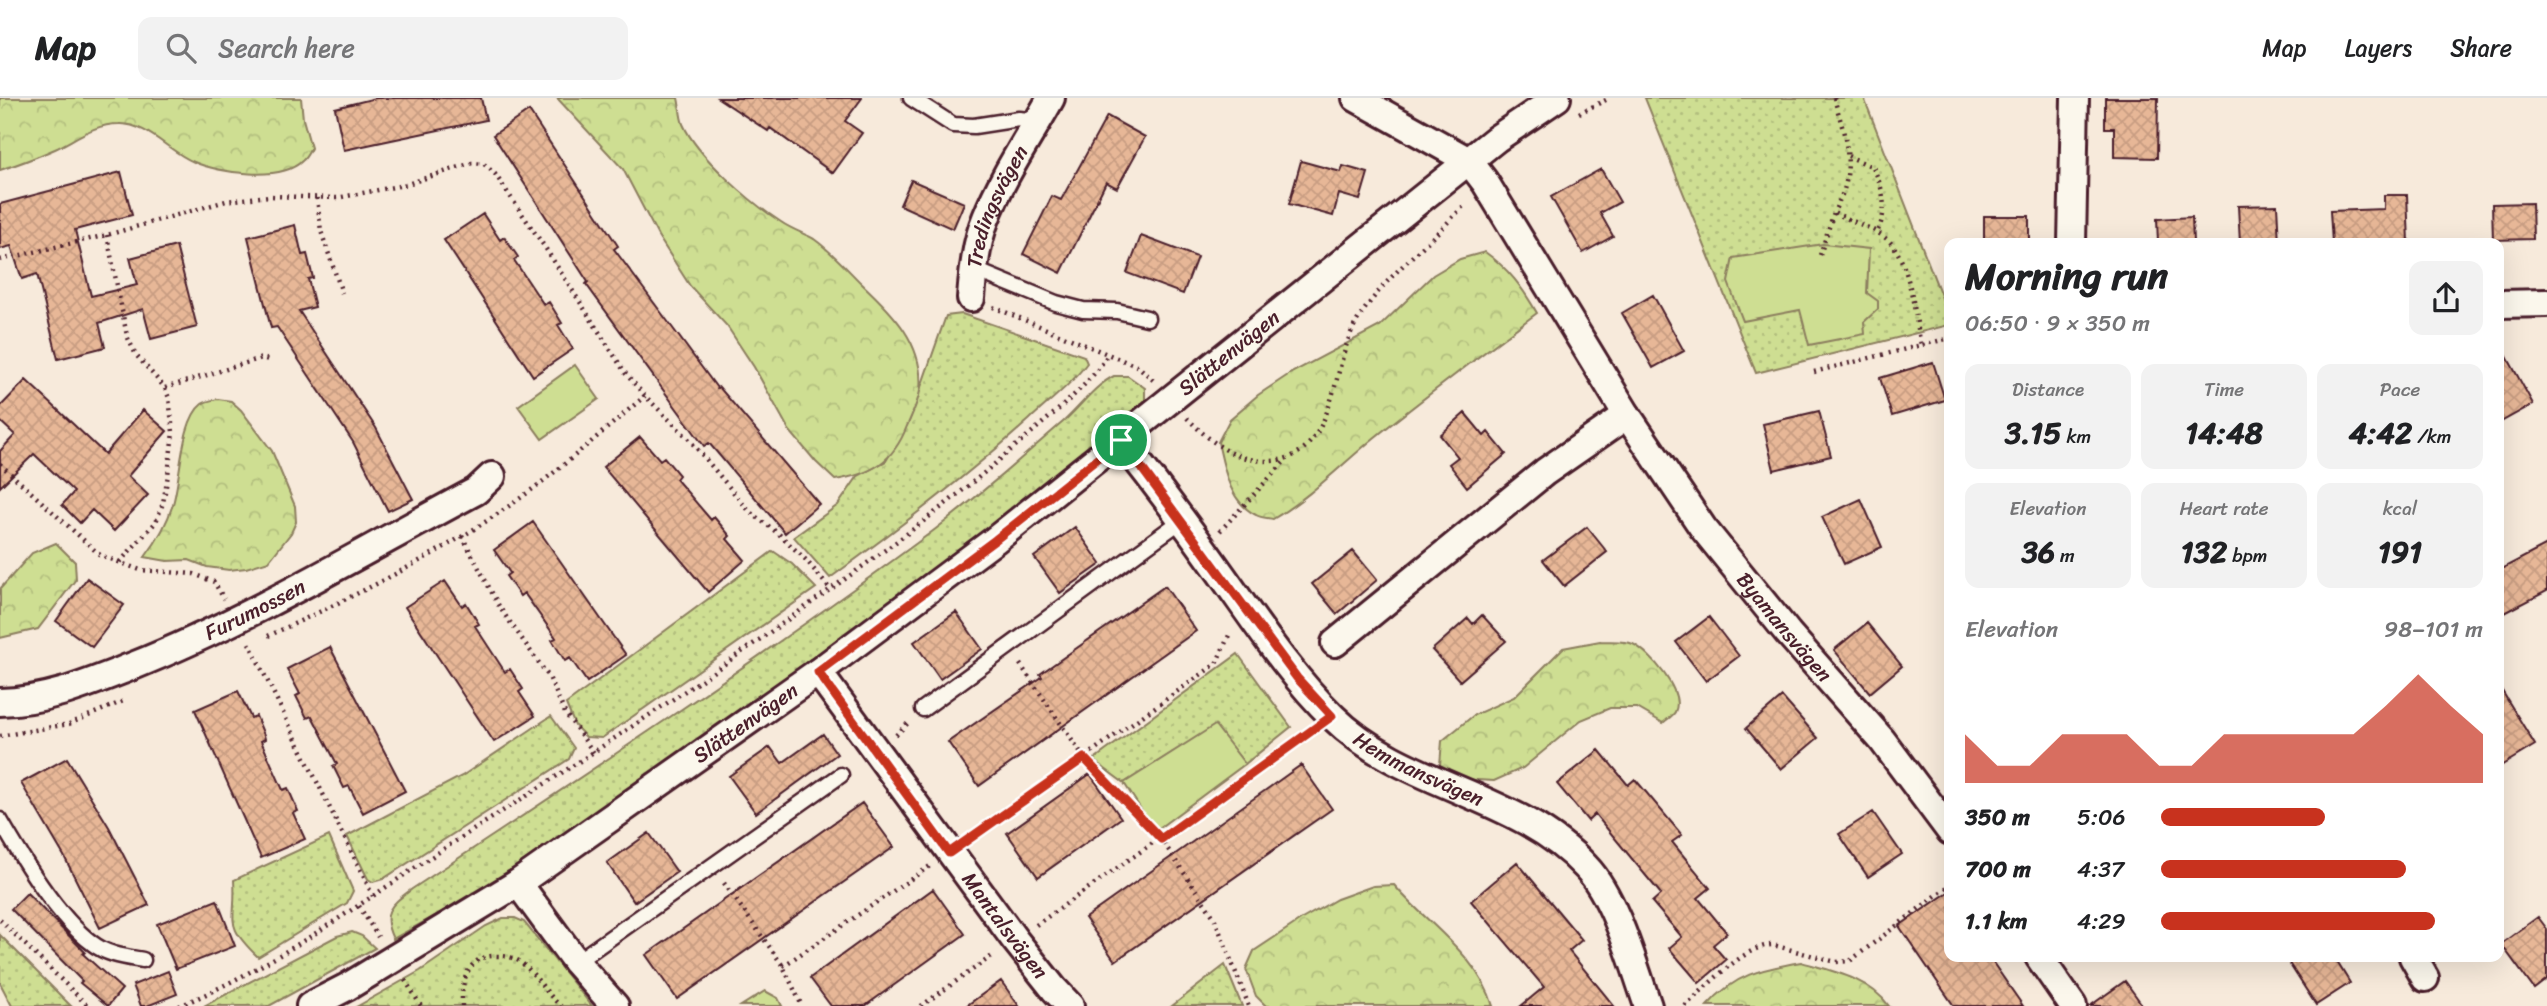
<!DOCTYPE html>
<meta charset="utf-8">
<style>
body{margin:0;font-family:Sriracha,sans-serif;background:#f2f2f2;color:#202124;height:100vh;display:flex;flex-direction:column;font-size:26px;white-space:nowrap}
*{box-sizing:border-box;margin:0}
p{font-size:23px;color:#757577}
.icon{flex:none;width:38px;height:38px;fill:none;stroke:currentColor;stroke-width:2;stroke-linecap:round;stroke-linejoin:round}
.map{position:relative;flex:1;overflow:hidden}
.side{position:absolute;left:1944px;top:140px;width:560px;height:724px;display:flex;flex-direction:column;background:#fff;border-radius:14px;box-shadow:0 7px 28px #0002}
.side>*{flex:none}
.pin{position:absolute;display:grid;place-items:center;width:60px;height:60px;color:#fff;margin:-30px;border:4px solid #fff;border-radius:50%;box-shadow:0 2px 7px #0007}
.round{display:grid;place-items:center;flex:none;width:74px;height:74px;border-radius:14px;background:#f2f2f2}
.headline{display:flex;align-items:center;justify-content:space-between;height:119px;padding:0 21px}
h1{font-size:38px;font-weight:700;line-height:52px}
.figures{display:grid;grid-template-columns:repeat(3,1fr);gap:10px;height:119px;padding:7px 21px}
.figures div{display:grid;align-content:center;border-radius:14px;background:#f2f2f2;text-align:center}
.figures b{font-size:30px;font-weight:700}
.figures small{font-size:19px;font-weight:400}
.figures p{font-size:19px}
.chart{height:196px;padding:14px 21px}
.chart p{display:flex;justify-content:space-between}
.chart svg{width:100%;height:126px;margin-top:7px;fill:#c8321e;opacity:.7}
ul{padding:0 21px;list-style:none;font-size:23px}
li{display:grid;grid-template-columns:112px 84px 1fr;align-items:center;height:52px}
li i{height:18px;border-radius:9px;background:#c8321e}
header{display:flex;align-items:center;gap:42px;box-sizing:border-box;height:98px;padding:0 35px;background:#fff;border-bottom:2px solid #e0e0e0}
header strong{font-size:33px}
nav{display:flex;gap:38px;margin-inline-start:auto;font-size:24px}
.search{width:490px;height:63px;background:#f2f2f2;display:flex;align-items:center;gap:18px;box-sizing:border-box;padding:0 24px;border-radius:14px;color:#757577;font-size:26px}
.map>svg:first-child{display:block}
</style>
<header>
<strong>Map</strong>
<div class="search"><svg class="icon" aria-label="search" viewBox="0 0 24 24"><circle cx="10" cy="10" r="6"/><path d="M15 15l6 6"/></svg>Search here</div>
<nav><a>Map</a><a>Layers</a><a>Share</a></nav>
</header>
<div class="map">
<svg width="2547" height="908" viewBox="0 0 2547 908">
<defs>
<pattern id="grass-dots" width="8" height="8" patternUnits="userSpaceOnUse" patternTransform="scale(1.75)"><rect width="8" height="8" fill="#cede92"/><path d="M2 2h.1M6 6h.1" fill="none" stroke="#b2be7e" stroke-width="1.8" stroke-linecap="round"/></pattern>
<pattern id="forest-crowns" width="20" height="18" patternUnits="userSpaceOnUse" patternTransform="scale(1.75)"><rect width="20" height="18" fill="#cede92"/><path d="M2 6a3 3 0 1 1 6 0M12 15a3 3 0 1 1 6 0" fill="none" stroke="#b2be7e"/></pattern>
<pattern id="building-cross-hatch" width="8" height="8" patternUnits="userSpaceOnUse" patternTransform="scale(1.75)"><rect width="8" height="8" fill="#e7b797"/><path d="M0 0l8 8M0 8l8-8" fill="none" stroke="#c89d82"/></pattern>
</defs>
<rect width="100%" height="100%" fill="#f7eadb"/>
<filter id="ink" filterUnits="userSpaceOnUse"><feTurbulence type="fractalNoise" baseFrequency=".0143" numOctaves="2"/><feDisplacementMap in="SourceGraphic" scale="14" xChannelSelector="R" yChannelSelector="G"/><feConvolveMatrix kernelMatrix="1 2 1 2 8 2 1 2 1" color-interpolation-filters="sRGB"/></filter>
<g filter="url(#ink)">
<!-- grass -->
<path fill="url(#grass-dots)" stroke="#8c7e5e" stroke-width="2" d="M1645 0H1864L1949 218V227L1756 275Z
M962 216 1084 258 1087 265C1071 287 1048 304 1029 322 966 379 899 430 830 480L794 439 838 407 858 378 886 363 909 323 946 218Z
M1114 278H1128L1145 290V302L978 440 849 532 629 698 510 777 393 841C380 814 391 807 412 791 588 675 763 559 933 433 978 399 1020 361 1063 324 1080 309 1094 288 1114 278Z
M773 453 792 466 816 490 602 640 586 639 575 628 566 606Z
M1238 556 1291 629 1245 666 1215 628 1124 685 1093 662Z
M551 618 574 650 569 661 383 781 373 784 368 781 347 738 462 678Z
M329 738 353 793 347 805 258 859C222 824 237 826 234 782Z
M503 820H515L524 824 592 908H358L420 873 486 828Z
M352 834 362 838 375 850 269 908H204L337 838Z
M0 837 71 908H12L0 885Z
M1225 867 1242 908H1172Z"/>
<!-- forest -->
<path fill="url(#forest-crowns)" stroke="#8c7e5e" stroke-width="2" d="M0 0H301L303 21 311 50C309 54 306 60 302 63 281 84 219 75 194 64 169 54 147 25 119 26 94 26 76 41 55 51 37 59 19 66 0 72Z
M557 0H678C680 8 680 18 683 26 697 58 751 105 781 124 791 131 803 135 814 141 831 153 846 170 861 185 892 214 925 246 920 293 918 304 912 317 907 328 893 364 872 376 835 382L816 364 789 332 754 269 727 228 690 188 658 138 623 71Z
M1485 154C1509 171 1522 189 1537 215 1482 256 1427 297 1374 340 1340 368 1310 399 1273 421 1268 420 1261 420 1256 417 1229 404 1224 370 1218 344L1230 321 1258 297 1291 275 1380 228 1433 177 1460 161Z
M218 301 231 303 241 312 272 353 295 408 296 424 291 435 269 463 246 470 229 472 207 469 189 462 167 463 145 459C158 442 167 426 173 406 181 380 181 322 202 306 206 303 213 302 218 301Z
M56 445 75 464 76 481 38 531 0 540V491L32 455Z
M1600 543C1609 544 1624 542 1633 546 1650 554 1685 594 1675 614 1673 618 1666 622 1663 625L1637 610H1610L1581 622 1523 670 1494 683 1459 681 1440 667 1442 643 1474 617 1514 599 1563 550Z
M1394 787C1427 826 1478 857 1493 908H1266L1256 898 1246 871 1254 853 1302 821 1337 801 1373 788Z
M1801 864C1832 873 1869 880 1889 908H1707C1735 876 1761 871 1801 864Z"/>
<!-- park -->
<path fill="#cede92" stroke="#8c7e5e" stroke-width="2" d="M1823 146 1869 151 1867 195 1878 203V211L1864 224 1865 236 1809 247 1800 212 1743 223 1728 184 1733 160Z
M575 267 599 301 542 341 518 308Z
M1215 627 1245 666 1155 733 1124 685Z
M765 893 778 900 782 908H741Z"/>
<!-- building -->
<path fill="url(#building-cross-hatch)" stroke="#4a1f2b" stroke-width="2" d="M376 0H481L486 22 344 52 335 10Z
M718 0H862L845 23 862 35 833 75 770 30 768 33Z
M2105 0H2158L2157 60 2114 59V30H2105Z
M529 13 618 148 614 151 666 221 717 290 719 289 819 406 785 435 709 345 704 348 586 186 588 184 493 37Z
M1107 18 1145 39 1117 90 1106 84 1061 175 1023 156 1052 98 1061 102Z
M1301 63 1341 74 1343 68 1368 75 1360 102 1339 96 1333 118 1289 106Z
M1601 71 1620 104 1600 115 1613 138 1583 155 1551 99Z
M121 74 132 117 75 132 91 198 137 187 130 160 176 148 197 229 151 241 143 211 99 225 105 249 58 261 37 176 22 181 11 148 0 151V106Z
M911 82 964 105 953 131 900 107Z
M2384 97H2407L2409 144 2332 145 2330 113 2384 111Z
M2532 105 2533 141 2493 142 2492 106Z
M2277 107 2279 145H2240L2238 108Z
M483 116 500 142 504 139 518 159 514 162 544 207 549 204 562 225 558 227 573 251 533 278 444 142Z
M1984 118H2029V145H1984Z
M2192 119 2193 145H2158L2157 121Z
M295 127 302 157 307 156 313 180 308 181 315 209 299 213 376 330 413 401 388 413 353 344 277 229 271 230 248 139Z
M1141 138 1197 159 1183 196 1127 175Z
M1653 197 1684 253 1653 270 1622 215Z
M2499 244 2533 306 2499 325Z
M1933 264 1945 302 1892 318 1880 280Z
M26 282 105 356 143 312 167 333 128 378 148 397 114 433 92 412 80 425 62 407 74 394 34 356 0 389V353L15 337 0 323V309Z
M1819 313 1831 358 1774 372 1763 326Z
M1465 315 1484 338 1488 334 1506 356 1467 389 1449 366 1458 359 1440 337Z
M640 339 660 362 664 359 679 377 676 381 711 422 714 419 730 438 727 441 745 462 708 494 603 369Z
M1861 401 1882 449 1844 466 1822 419Z
M533 424 626 557 587 584 570 560 565 563 552 542 556 540 524 495 520 498 506 478 510 475 494 452Z
M1075 429 1101 466 1060 495 1034 459Z
M1587 429 1607 454 1564 488 1543 462Z
M2547 447V493L2499 518V472Z
M1353 453 1377 482 1337 516 1312 486Z
M87 480 124 507 92 549 56 523Z
M445 483 462 508 466 505 479 526 475 528 505 574 510 571 523 591 519 594 535 618 494 644 405 509Z
M1165 488 1196 533 979 688 948 644 1042 579 1040 576Z
M956 514 982 551 940 581 914 544Z
M1482 517 1506 543 1460 583 1432 552 1468 520 1473 526Z
M1709 519 1739 558 1706 583 1676 544Z
M1867 525 1902 568 1870 595 1834 552Z
M330 549 405 693 363 715 349 688 344 690 333 668 337 666 312 618 307 620 296 598 300 596 287 571Z
M2499 588 2535 647 2499 669Z
M238 593 251 620 256 618 264 637 265 641 261 643 283 692 288 690 298 713 293 715 305 741 261 760 195 612Z
M1782 599 1818 640 1781 671 1746 630Z
M823 636 837 656 756 715 729 678 770 649 782 665Z
M1599 652 1628 687 1635 681 1682 737 1672 744 1710 790 1698 800 1727 835 1713 847 1726 862 1699 885 1669 850 1682 839 1652 804 1661 796 1595 716 1588 723 1557 686Z
M67 660 109 729 149 807 100 830 64 758 21 685Z
M1301 667 1332 711 1115 863 1085 820Z
M1090 676 1121 720 1038 779 1007 735Z
M862 705 894 749 677 901 646 857Z
M1873 714 1902 756 1868 779 1839 736Z
M649 735 677 774 634 804 607 765Z
M1517 764 1582 842 1569 853 1614 908H1521L1544 889 1471 803Z
M933 791 965 836 865 908H831L810 880Z
M1950 793V859H1989L2023 908H1954L1899 828Z
M27 795 85 854 83 856 122 891 108 908 80 885 82 883 11 811Z
M217 802 235 848 176 871 157 826Z
M2538 819 2547 831V881L2534 891 2501 846Z
M2285 859H2334L2350 885 2316 907Z
M168 873 177 896 147 908H141L133 887Z
M1001 883 1019 908H966Z
M2125 883 2143 908H2090Z"/>
<g fill="none" stroke-linecap="round" stroke-linejoin="round">
<!-- service casing -->
<g stroke="#4a1f2b" stroke-width="19">
<path id="service" d="M911 0 953 27 974 28 1019 21 1038 23
M973 171 1056 205 1083 212 1117 213 1147 220
M923 611 1182 422
M0 722C22 760 57 819 92 845 107 857 126 859 143 862
M576 864 841 677"/>
</g>
<!-- minor casing -->
<g stroke="#4a1f2b" stroke-width="32">
<g id="minor">
<path id="s1" d="M1356 0 1469 63 1485 84 1627 317 1703 430 1788 535 1882 642 1950 733"/>
<path d="M2072 145 2075 0"/>
<path id="s2" d="M971 200C973 174 976 144 986 120 1003 77 1029 40 1051 0"/>
<path d="M2499 206 2547 205"/>
<path id="s3" d="M1121 342C1155 385 1188 429 1219 473 1255 523 1289 576 1333 619 1404 689 1518 695 1586 769 1615 799 1634 868 1648 908"/>
<path d="M1335 545 1545 374 1627 317"/>
<path id="s4" d="M818 574 1015 842 1054 891 1070 908"/>
<path id="s5" d="M0 604C48 603 89 585 133 568 253 520 363 453 476 393L492 378"/>
<path d="M518 785 576 864 615 908"/>
<path d="M2039 859 2073 908"/>
<path d="M2413 859 2425 880"/>
<path id="s6" d="M310 908 347 889 518 785 818 574 995 442 1496 41 1557 0"/>
</g>
</g>
<!-- path -->
<path stroke="#4a1f2b" stroke-width="4.5" stroke-dasharray="2 5" stroke-linecap="butt" d="M1834 0C1842 28 1853 58 1845 88 1843 96 1838 105 1834 114 1851 124 1873 129 1888 142 1910 162 1915 219 1921 247
M1579 15 1610 0
M1848 58 1873 69C1883 90 1889 112 1877 134
M317 100 321 133 342 195
M107 137 127 238 136 257 165 290 169 300 173 334 168 377 163 405 156 424 118 466
M1820 157 1834 114
M0 162 107 137 226 103 269 98 337 100 404 87 472 65 484 66 495 76 546 151 626 276 645 298 688 340 750 414 779 436 806 462 830 491
M993 209 1139 269 1153 282
M1814 274 1950 240
M165 290 262 260 272 263
M1187 320C1210 343 1231 361 1264 363 1338 366 1330 267 1357 223 1385 177 1431 145 1466 105
M0 366 100 457 140 472 194 476 214 484 224 501
M1220 433 1285 363
M462 438 500 510 549 579 565 615 594 655
M268 538C352 499 436 459 512 406 559 373 601 335 645 298
M249 545 373 798
M1020 566 1084 660 1161 741 1214 819 1249 908
M896 637 910 623
M0 638 69 626 126 602
M971 739 1216 566 1230 535
M724 785 783 868 802 908
M359 808 378 839
M0 822 88 908
M1036 827 1312 633
M783 868 930 768
M405 882 421 908
M179 908C280 866 367 800 459 741 578 665 696 588 811 505 878 458 944 410 1006 356 1036 330 1090 289 1108 256
M462 908C461 884 467 856 498 858 506 858 512 859 519 863 535 874 545 895 561 908
M921 908 995 856
M1685 908C1707 889 1744 847 1773 847L1836 864 1850 863 1950 787"/>
<!-- service -->
<use href="#service" stroke="#fbf7ec" stroke-width="14"/>
<!-- minor -->
<use href="#minor" stroke="#fbf7ec" stroke-width="26"/>
</g>
</g>
<g fill="none" stroke-linecap="round" stroke-linejoin="round" filter="url(#ink)">
<!-- route casing -->
<g stroke="#fff" stroke-width="14">
<path id="route" d="M1121 342 1297 580 1332 618 1161 741 1084 660 949 755 818 574 995 442Z"/>
</g>
<!-- route -->
<use href="#route" stroke="#c8321e" stroke-width="9"/>
</g>
<g text-anchor="middle" stroke-width="7" stroke-linejoin="round" paint-order="stroke">
<!-- street labels -->
<g font-size="21" fill="#4a1f2b" stroke="#fbf7ec">
<text dy="7" stroke="none"><textPath href="#s2" startOffset="96">Tredingsvägen</textPath></text>
<text dy="7" stroke="none"><textPath href="#s6" startOffset="1129">Slättenvägen</textPath></text>
<text dy="7" stroke="none"><textPath href="#s5" startOffset="273">Furumossen</textPath></text>
<text dy="7" stroke="none"><textPath href="#s1" startOffset="693">Byamansvägen</textPath></text>
<text dy="7" stroke="none"><textPath href="#s6" startOffset="520">Slättenvägen</textPath></text>
<text dy="7" stroke="none"><textPath href="#s3" startOffset="450">Hemmansvägen</textPath></text>
<text dy="7" stroke="none"><textPath href="#s4" startOffset="315">Mantalsvägen</textPath></text>
</g>
</g>
</svg>
<div class="pin" style="left:1121px;top:342px;background:#1e9e55"><svg class="icon" aria-label="arrive" viewBox="0 0 24 24"><path d="M6 21V4h12l-3 4 3 4H6"/></svg></div>
<section class="side">
<div class="headline"><div><h1>Morning run</h1><p>06:50 · 9 × 350 m</p></div><a class="round"><svg class="icon" aria-label="share" viewBox="0 0 24 24"><path d="M12 15V3M7 8l5-5 5 5M5 13v7h14v-7"/></svg></a></div>
<div class="figures">
<div><p>Distance</p><b>3.15<small> km</small></b></div>
<div><p>Time</p><b>14:48</b></div>
<div><p>Pace</p><b>4:42<small> /km</small></b></div>
</div>
<div class="figures">
<div><p>Elevation</p><b>36<small> m</small></b></div>
<div><p>Heart rate</p><b>132<small> bpm</small></b></div>
<div><p>kcal</p><b>191</b></div>
</div>
<div class="chart"><p><span>Elevation</span>98–101 m</p>
<svg viewBox="0 0 160 44" preserveAspectRatio="none"><path d="M0 44V27L10 38L20 38L30 27L40 27L50 27L60 38L70 38L80 27L90 27L100 27L110 27L120 27L130 17L140 6L150 17L160 27V44z"/></svg>
</div>
<ul>
<li><b>350 m</b>5:06<i style="width:51%"></i></li>
<li><b>700 m</b>4:37<i style="width:76%"></i></li>
<li><b>1.1 km</b>4:29<i style="width:85%"></i></li>
</ul>
</section>
</div>
